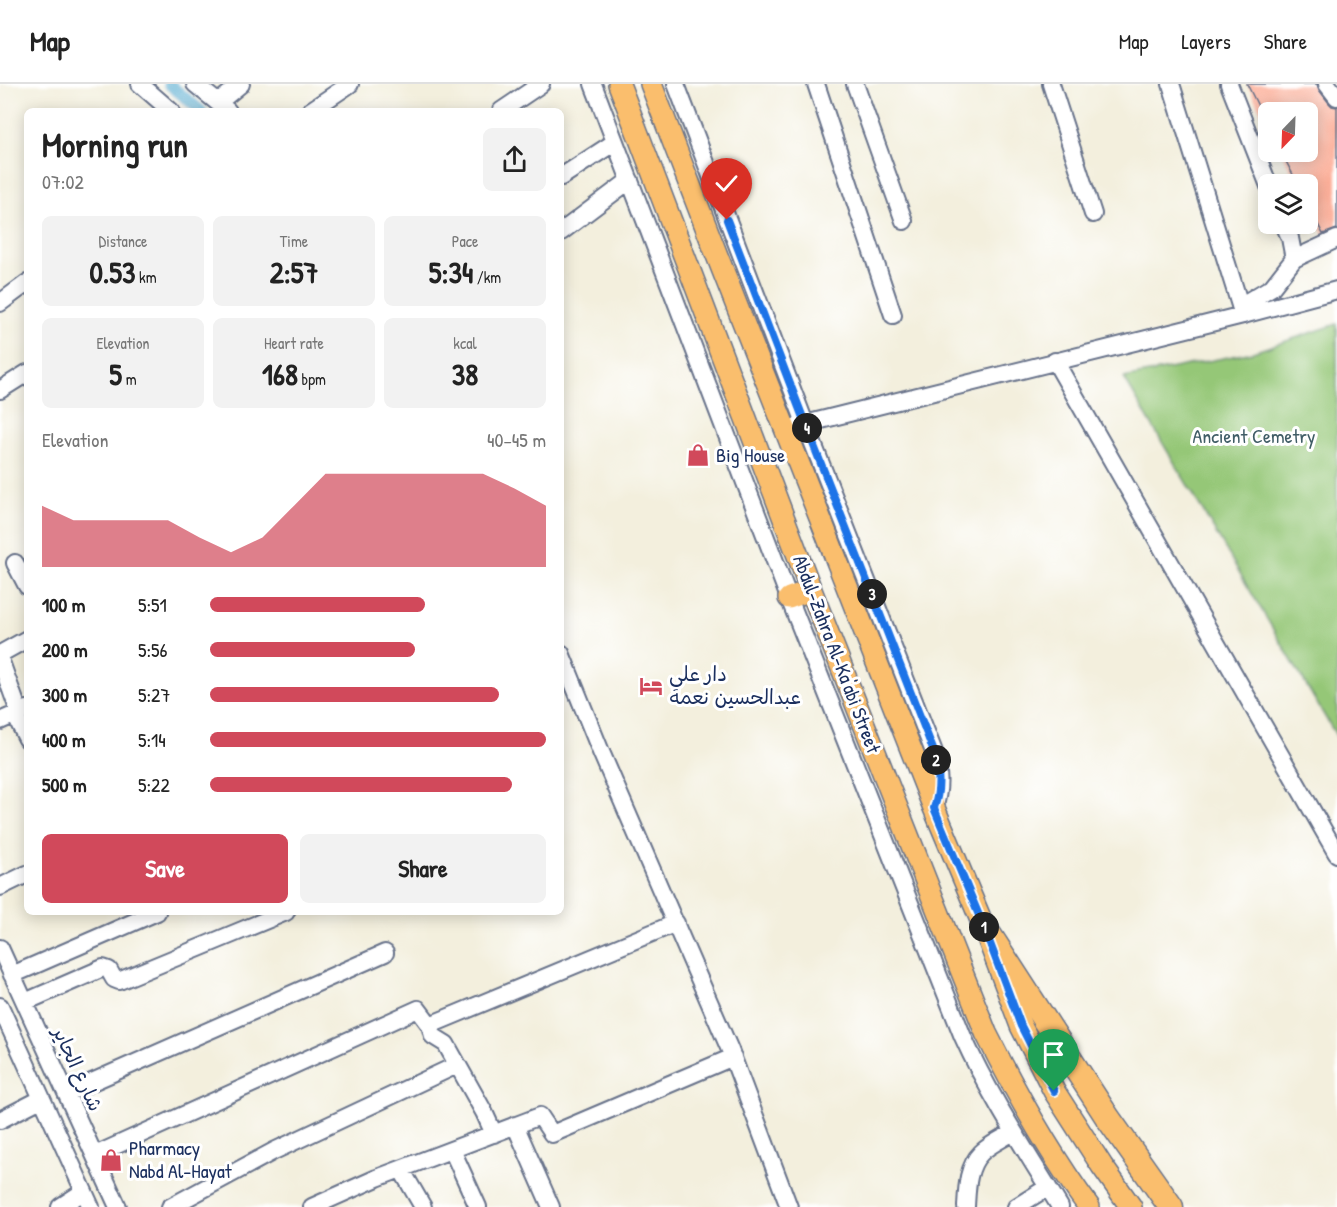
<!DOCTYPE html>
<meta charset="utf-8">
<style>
body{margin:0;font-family:"Patrick Hand","Playpen Sans Arabic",sans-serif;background:#f2f2f2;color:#222;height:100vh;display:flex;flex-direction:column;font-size:22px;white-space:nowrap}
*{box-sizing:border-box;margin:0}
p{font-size:20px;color:#767676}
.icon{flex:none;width:33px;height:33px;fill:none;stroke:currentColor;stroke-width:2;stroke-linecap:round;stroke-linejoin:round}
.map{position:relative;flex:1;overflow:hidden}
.panel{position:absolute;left:24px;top:24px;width:540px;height:807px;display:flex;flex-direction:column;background:#fff;border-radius:9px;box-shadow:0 3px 15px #0003}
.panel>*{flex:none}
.needle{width:39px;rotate:203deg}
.tools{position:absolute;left:1258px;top:18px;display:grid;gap:12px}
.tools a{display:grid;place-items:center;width:60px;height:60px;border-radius:9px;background:#fff;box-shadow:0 3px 15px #0003;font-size:30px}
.pin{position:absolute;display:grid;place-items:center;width:51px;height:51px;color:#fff;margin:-62px -26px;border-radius:50% 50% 50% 0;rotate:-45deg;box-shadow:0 0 6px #0007}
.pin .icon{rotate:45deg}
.km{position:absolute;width:30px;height:30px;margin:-15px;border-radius:50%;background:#222;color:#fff;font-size:16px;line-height:30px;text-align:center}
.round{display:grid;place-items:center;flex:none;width:63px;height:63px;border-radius:9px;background:#f2f2f2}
.summary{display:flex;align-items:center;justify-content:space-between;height:102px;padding:0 18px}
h1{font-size:33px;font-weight:700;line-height:45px}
.metrics{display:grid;grid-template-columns:repeat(3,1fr);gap:9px;height:102px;padding:6px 18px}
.metrics div{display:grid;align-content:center;border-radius:9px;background:#f2f2f2;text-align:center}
.metrics b{font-size:30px;font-weight:700}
.metrics small{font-size:16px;font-weight:400}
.metrics p{font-size:16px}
.chart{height:168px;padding:12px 18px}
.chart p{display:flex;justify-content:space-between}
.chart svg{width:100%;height:108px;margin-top:6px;fill:#d1495b;opacity:.7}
.button{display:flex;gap:12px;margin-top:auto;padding:12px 18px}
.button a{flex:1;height:69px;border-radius:9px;background:#d1495b;color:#fff;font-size:24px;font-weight:700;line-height:69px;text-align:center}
.button a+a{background:#f2f2f2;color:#222}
ul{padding:0 18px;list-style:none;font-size:20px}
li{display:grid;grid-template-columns:96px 72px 1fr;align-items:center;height:45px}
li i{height:15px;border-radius:8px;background:#d1495b}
header{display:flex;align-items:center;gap:36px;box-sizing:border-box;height:84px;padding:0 30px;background:#fff;border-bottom:2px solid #e0e0e0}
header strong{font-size:28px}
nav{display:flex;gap:33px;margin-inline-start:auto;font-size:21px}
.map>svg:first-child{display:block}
</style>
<header>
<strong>Map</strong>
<nav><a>Map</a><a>Layers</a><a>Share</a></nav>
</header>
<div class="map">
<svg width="1337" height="1123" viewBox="0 0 1337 1123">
<rect width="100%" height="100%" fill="#fff"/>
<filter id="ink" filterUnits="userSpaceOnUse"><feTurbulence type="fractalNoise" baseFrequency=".0167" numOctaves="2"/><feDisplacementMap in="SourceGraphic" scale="12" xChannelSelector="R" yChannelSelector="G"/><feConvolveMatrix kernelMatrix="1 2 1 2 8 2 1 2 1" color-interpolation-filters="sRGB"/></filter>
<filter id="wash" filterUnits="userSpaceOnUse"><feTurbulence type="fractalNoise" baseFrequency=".008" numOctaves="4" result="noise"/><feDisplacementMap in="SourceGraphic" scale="24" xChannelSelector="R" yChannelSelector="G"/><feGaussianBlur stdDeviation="1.35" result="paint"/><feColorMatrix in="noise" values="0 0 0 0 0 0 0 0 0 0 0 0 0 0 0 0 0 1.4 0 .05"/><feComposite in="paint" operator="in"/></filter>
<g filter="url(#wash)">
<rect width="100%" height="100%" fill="#f3efdd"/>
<!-- green -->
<path fill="#95c777" stroke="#587b6a" stroke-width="1.5" d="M1337 240V653L1124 294 1253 268Z"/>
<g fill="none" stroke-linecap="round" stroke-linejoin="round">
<!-- canal -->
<path stroke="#51a9ce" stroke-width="12" d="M169 0 201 27"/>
</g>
<g id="blocks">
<!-- building -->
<path fill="#fca58c" d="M1247 0H1317L1319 6 1329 19 1332 22 1337 23V145L1323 150 1308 121V100H1298L1281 68H1308V28H1269V44Z"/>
</g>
</g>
<g filter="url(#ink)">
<use href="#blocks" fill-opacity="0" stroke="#67728a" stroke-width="1.5"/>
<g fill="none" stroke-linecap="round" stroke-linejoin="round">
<!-- minor casing -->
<g stroke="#67728a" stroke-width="20">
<path id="minor" d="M140 0 171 27
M195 0 228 27
M593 0 789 514 963 953C990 1013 1026 1067 1060 1123
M676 0 805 339 934 668C939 687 941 704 934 724
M816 0 893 231
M855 0 904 137
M1051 0 1093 130
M1171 0 1243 231
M1229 0 1269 102
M1327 0 1337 13
M219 18 241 0
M310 27 350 0
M501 27 541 0
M561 93 615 58
M1284 140 1290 154 1294 175
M561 148 630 96
M0 219 27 199
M1240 222 1272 203 1294 175 1337 155
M1055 277 1337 770
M0 306 27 289
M797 342 1243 231 1337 206
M15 479 27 502
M561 569 601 668 730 966 789 1123
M0 570 27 555
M0 575 19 628
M15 631 27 655
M0 637 27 625
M0 803 27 790
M0 864 118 1123
M12 891 157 828
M25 918 103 884 109 886 114 895 119 897 286 828
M0 922 91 1123
M430 941 676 839
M67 1009 385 869
M0 1036 41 1015
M515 1041 551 1123
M452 1066 478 1123
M95 1071 418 925 430 941 433 952 446 960 484 1028 494 1050
M401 1085 423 1123
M60 1123 83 1108
M170 1123 274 1067 457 981
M312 1123 377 1094 540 1032 552 1050 733 973
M966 1123C967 1105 967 1083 981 1069 990 1060 1003 1055 1013 1048
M1016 1123 1048 1103"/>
</g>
<!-- major casing -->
<g stroke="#67728a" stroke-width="24">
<path id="major" d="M619 0 811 506 986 949C1016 1009 1049 1069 1089 1123
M651 0 716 169 934 724 983 841 1021 942 1054 1007 1102 1082 1131 1123
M789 514 811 506"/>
</g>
<!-- highway casing -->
<g stroke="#67728a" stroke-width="27">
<path id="highway" d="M983 841 1108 1034 1171 1123"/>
</g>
<!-- minor -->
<use href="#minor" stroke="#fff" stroke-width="16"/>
<!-- major -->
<use href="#major" stroke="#fabe6d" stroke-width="21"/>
<!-- highway -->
<use href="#highway" stroke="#fabe6d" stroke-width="24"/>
</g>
</g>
<g fill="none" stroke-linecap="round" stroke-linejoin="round" filter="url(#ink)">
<!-- route casing -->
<g stroke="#fff" stroke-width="12">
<path id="route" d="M727 136 805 339 934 668C939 687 941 704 934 724L983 841 1021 942 1054 1007"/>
</g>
<!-- route -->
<use href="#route" stroke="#1a73e8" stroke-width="8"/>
</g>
<!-- icons -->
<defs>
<g id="shop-bare" transform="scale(1.8)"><path d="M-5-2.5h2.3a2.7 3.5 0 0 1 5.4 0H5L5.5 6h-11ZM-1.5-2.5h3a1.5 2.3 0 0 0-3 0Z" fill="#d1495b" stroke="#fff" stroke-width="2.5" paint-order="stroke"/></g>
<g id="hotel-bare" transform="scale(1.8)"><path d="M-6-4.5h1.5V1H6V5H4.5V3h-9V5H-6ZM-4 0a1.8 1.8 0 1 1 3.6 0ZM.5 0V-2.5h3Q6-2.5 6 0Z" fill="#d1495b" stroke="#fff" stroke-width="2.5" paint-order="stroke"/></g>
</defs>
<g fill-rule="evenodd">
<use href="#shop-bare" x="698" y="371"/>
<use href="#hotel-bare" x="651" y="602"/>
<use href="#shop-bare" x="111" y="1076"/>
</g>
<g text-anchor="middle" stroke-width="6" stroke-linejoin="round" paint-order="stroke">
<!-- park labels -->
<g font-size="20" fill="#405d66" stroke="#fff">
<text x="1254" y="359">Ancient Cemetry</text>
</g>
<!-- poi labels -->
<g font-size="20" fill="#1b2f5e" stroke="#fff" text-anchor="start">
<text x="716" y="378">Big House</text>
<text x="669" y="597">دار علي<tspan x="669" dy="23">عبدالحسين نعمه</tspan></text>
<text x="129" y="1071">Pharmacy<tspan x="129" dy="23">Nabd Al-Hayat</tspan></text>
</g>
<!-- street labels -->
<g font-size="20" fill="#1b2f5e" stroke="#fff">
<text transform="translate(837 570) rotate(69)" y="7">Abdul-Zahra Al-Ka'abi Street</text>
<text transform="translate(78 985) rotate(65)" y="7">شارع الجاير</text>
</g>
</g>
</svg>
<div class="tools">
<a><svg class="needle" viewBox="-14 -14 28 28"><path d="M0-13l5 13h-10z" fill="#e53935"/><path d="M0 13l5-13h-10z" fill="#767676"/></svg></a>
<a><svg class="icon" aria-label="layers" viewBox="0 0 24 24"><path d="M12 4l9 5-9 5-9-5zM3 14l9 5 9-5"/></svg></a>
</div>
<div class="pin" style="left:1054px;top:1007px;background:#1e9e55"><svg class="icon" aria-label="arrive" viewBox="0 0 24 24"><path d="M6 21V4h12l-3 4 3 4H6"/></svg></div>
<div class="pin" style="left:727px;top:136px;background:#d93025"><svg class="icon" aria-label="check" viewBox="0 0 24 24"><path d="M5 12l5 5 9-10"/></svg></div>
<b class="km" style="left:984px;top:843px">1</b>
<b class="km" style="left:936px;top:676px">2</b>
<b class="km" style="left:872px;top:510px">3</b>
<b class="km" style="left:807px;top:344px">4</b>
<section class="panel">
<div class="summary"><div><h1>Morning run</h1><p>07:02</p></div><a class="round"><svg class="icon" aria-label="share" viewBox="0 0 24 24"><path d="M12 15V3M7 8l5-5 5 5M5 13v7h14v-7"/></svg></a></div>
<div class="metrics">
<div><p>Distance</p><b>0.53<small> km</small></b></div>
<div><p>Time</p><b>2:57</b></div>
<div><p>Pace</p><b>5:34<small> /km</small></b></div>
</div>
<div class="metrics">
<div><p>Elevation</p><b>5<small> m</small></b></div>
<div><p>Heart rate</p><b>168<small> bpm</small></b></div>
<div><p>kcal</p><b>38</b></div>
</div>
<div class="chart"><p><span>Elevation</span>40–45 m</p>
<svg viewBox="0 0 160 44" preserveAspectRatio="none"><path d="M0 44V19L10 25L20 25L30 25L40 25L50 32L60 38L70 32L80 19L90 6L100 6L110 6L120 6L130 6L140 6L150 12L160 19V44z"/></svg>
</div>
<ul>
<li><b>100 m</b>5:51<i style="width:64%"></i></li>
<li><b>200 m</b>5:56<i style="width:61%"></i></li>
<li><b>300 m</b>5:27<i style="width:86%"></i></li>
<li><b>400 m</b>5:14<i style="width:100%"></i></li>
<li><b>500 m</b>5:22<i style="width:90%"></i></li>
</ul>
<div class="button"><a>Save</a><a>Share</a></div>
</section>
</div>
